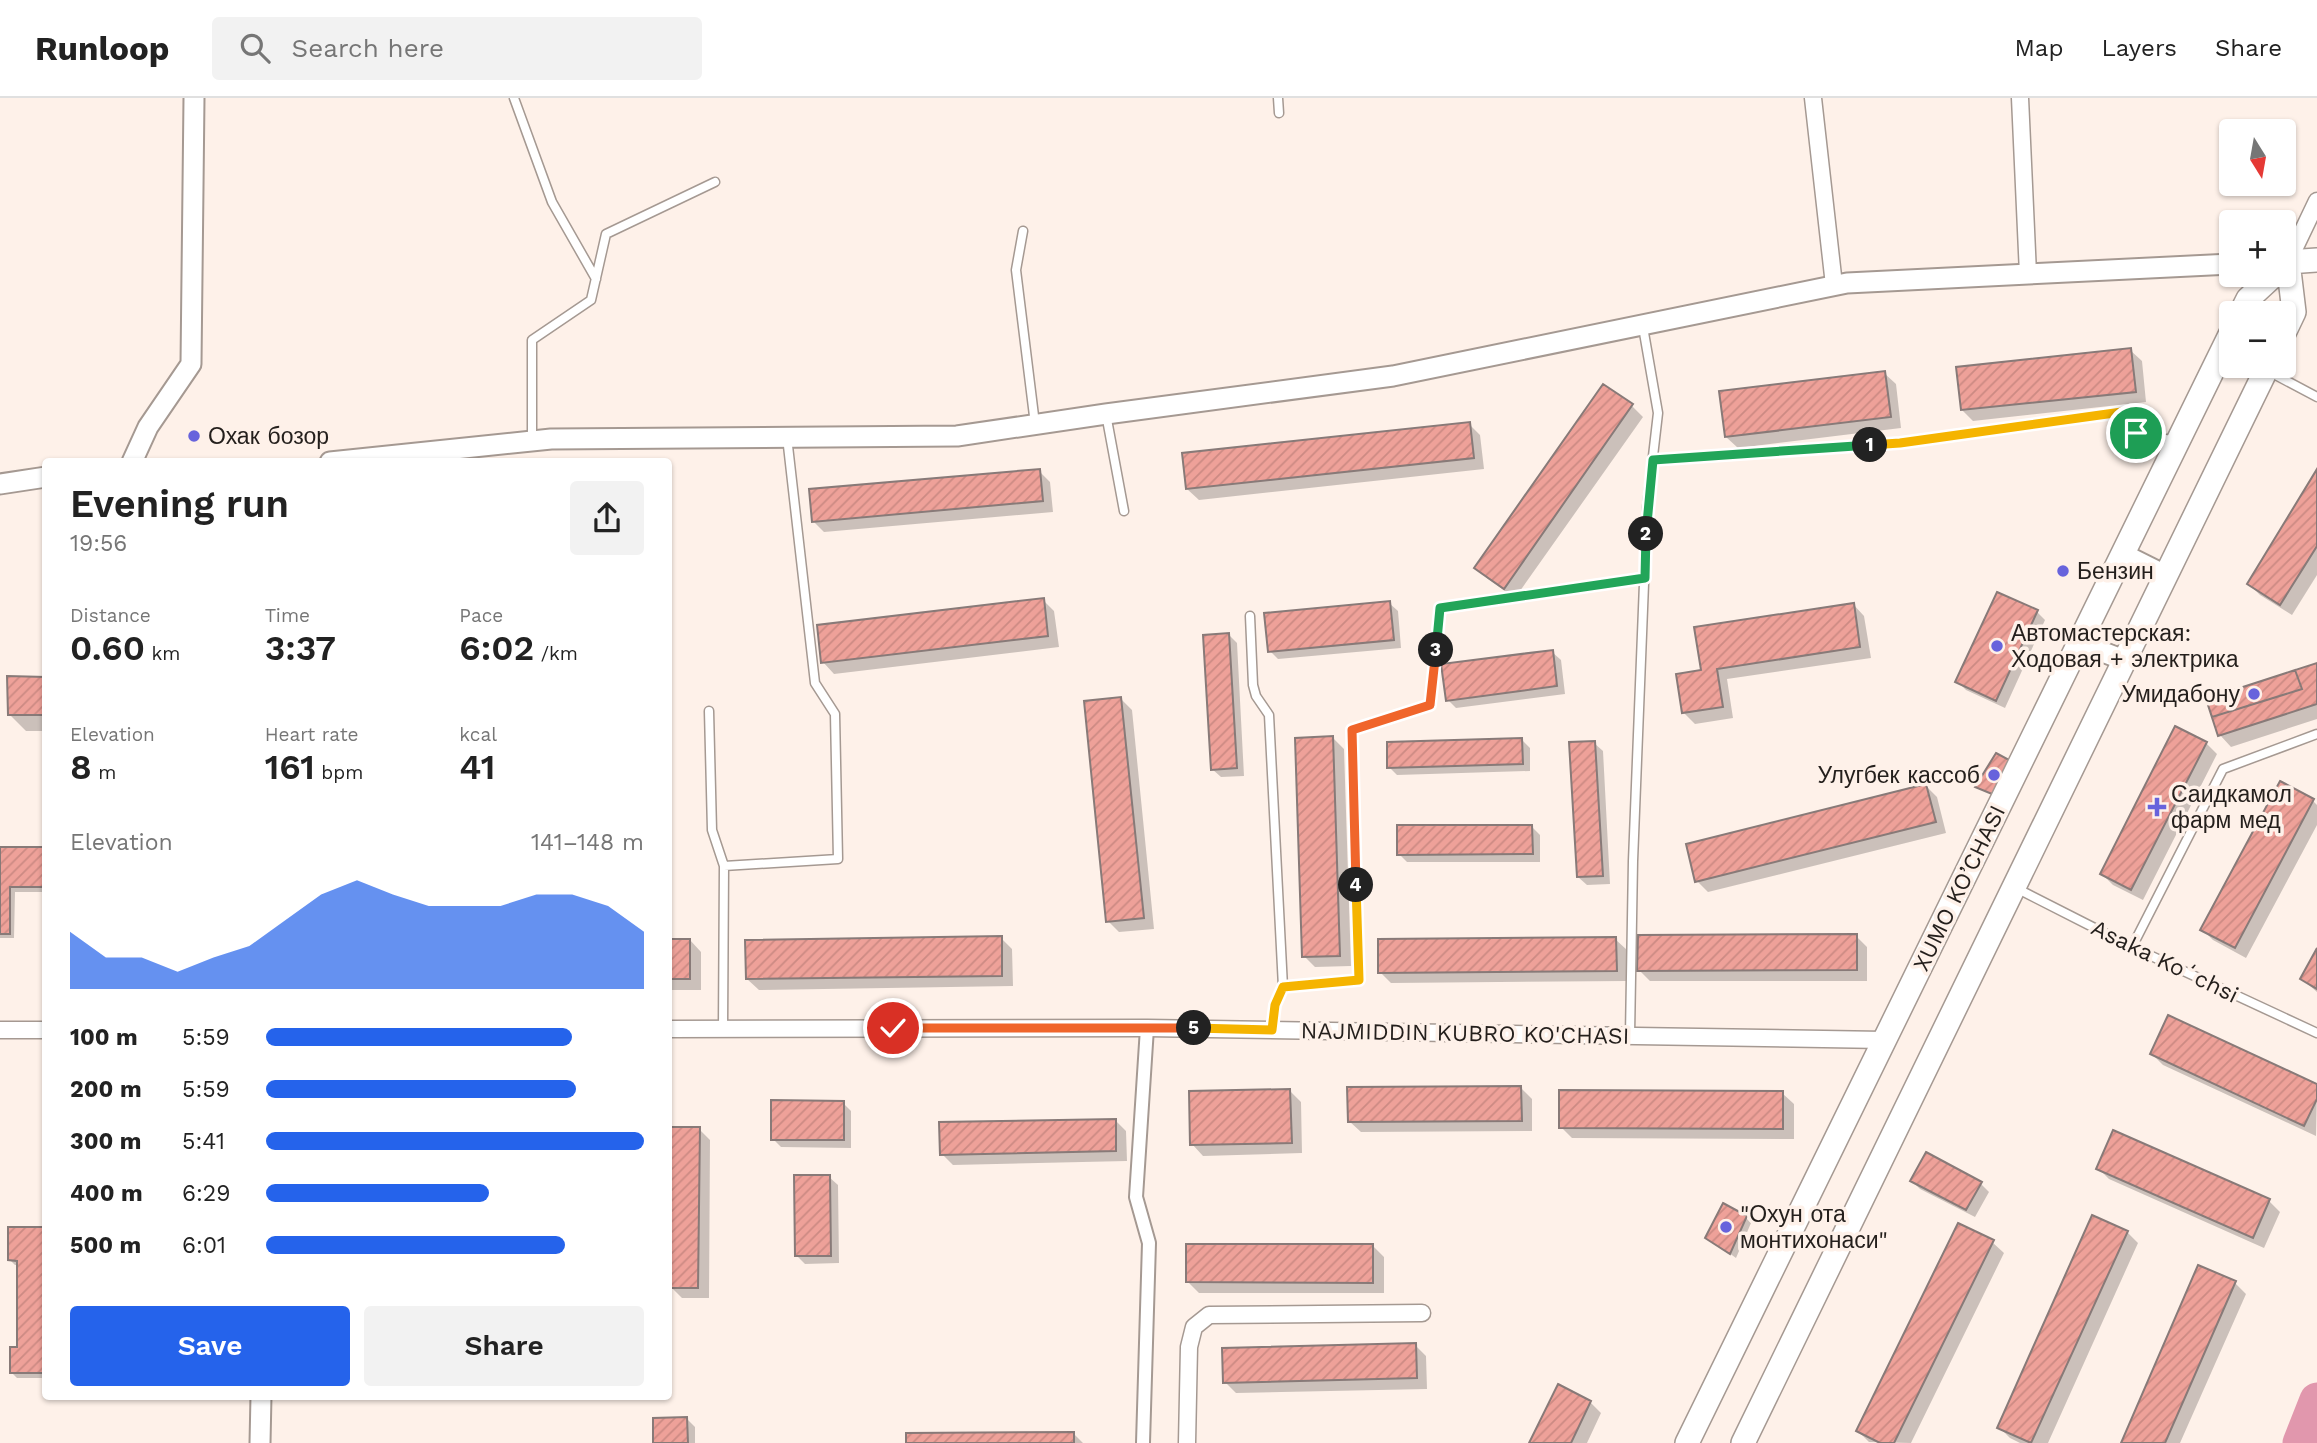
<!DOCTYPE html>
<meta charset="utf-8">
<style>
body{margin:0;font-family:"Work Sans",sans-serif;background:#f2f2f2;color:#222;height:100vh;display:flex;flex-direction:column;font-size:26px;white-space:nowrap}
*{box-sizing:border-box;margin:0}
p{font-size:23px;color:#767676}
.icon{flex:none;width:38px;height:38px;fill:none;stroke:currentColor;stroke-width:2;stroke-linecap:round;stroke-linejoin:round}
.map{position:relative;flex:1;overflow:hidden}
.drawer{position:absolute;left:42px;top:360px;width:630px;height:942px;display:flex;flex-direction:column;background:#fff;border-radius:7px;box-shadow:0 2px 5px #0004}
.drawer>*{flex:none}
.needle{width:46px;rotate:169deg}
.controls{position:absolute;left:2219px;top:21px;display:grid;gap:14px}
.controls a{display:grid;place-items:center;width:77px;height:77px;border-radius:7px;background:#fff;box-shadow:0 2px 5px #0004;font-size:35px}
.pin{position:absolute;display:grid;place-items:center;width:60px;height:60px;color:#fff;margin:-30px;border:4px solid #fff;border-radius:50%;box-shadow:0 2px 7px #0007}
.km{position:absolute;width:35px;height:35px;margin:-18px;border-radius:50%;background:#222;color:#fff;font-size:19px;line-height:35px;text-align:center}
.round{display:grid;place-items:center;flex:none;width:74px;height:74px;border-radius:7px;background:#f2f2f2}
.head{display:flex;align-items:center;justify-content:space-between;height:119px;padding:0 28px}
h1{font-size:38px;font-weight:600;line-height:52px}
.stats{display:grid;grid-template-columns:repeat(3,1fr);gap:10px;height:119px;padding:7px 28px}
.stats div{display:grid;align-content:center}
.stats b{font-size:35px;font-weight:600}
.stats small{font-size:19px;font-weight:400}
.stats p{font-size:19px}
.chart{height:196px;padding:14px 28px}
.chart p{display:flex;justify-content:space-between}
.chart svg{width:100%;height:126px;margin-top:7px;fill:#2563eb;opacity:.7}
.action{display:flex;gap:14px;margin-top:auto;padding:14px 28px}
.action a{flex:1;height:80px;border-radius:7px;background:#2563eb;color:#fff;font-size:28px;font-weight:600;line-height:80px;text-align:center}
.action a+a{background:#f2f2f2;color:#222}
ul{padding:0 28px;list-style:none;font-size:23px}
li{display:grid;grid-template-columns:112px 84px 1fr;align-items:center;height:52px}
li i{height:18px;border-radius:9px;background:#2563eb}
header{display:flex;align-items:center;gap:42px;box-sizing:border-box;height:98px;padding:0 35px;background:#fff;border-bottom:2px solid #e0e0e0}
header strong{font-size:33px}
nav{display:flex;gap:38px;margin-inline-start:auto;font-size:24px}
.search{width:490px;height:63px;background:#f2f2f2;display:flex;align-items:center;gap:18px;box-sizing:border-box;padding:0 24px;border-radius:7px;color:#767676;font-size:26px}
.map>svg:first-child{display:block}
</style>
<header>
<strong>Runloop</strong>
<div class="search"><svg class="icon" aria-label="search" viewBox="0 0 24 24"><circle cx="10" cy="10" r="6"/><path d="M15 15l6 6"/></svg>Search here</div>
<nav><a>Map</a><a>Layers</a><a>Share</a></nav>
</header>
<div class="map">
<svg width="2317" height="1345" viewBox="0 0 2317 1345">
<defs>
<pattern id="building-hatch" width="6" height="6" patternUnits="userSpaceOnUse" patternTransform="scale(1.75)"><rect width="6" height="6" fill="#eea199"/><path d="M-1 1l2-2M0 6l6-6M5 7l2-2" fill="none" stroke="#cc8a83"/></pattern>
</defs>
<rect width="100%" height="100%" fill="#fef1e9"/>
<!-- shadow -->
<path fill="#0003" d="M2130 252 2142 263 2146 304 1973 323 1962 312Z
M1884 275 1896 286 1901 330 1738 350 1726 339Z
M1632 308 1643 319 1515 500 1488 481 1477 470Z
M1469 326 1480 337 1484 371 1199 402 1187 391Z
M1039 373 1050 384 1053 414 824 434 813 423Z
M2317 374V477L2292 517 2260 497 2249 486Z
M1043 502 1054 513 1059 549 834 576 823 564Z
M1389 505 1398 513 1401 550 1278 561 1270 553Z
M1853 506 1864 518 1871 560 1727 581 1733 620 1695 626 1684 615 1703 574Z
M2037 514 2045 522 2005 610 1966 592 1958 584Z
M1229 537 1237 545 1244 678 1221 679 1212 671Z
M1552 554 1561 562 1565 596 1456 610 1448 602Z
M2317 567V621L2231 649 2220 637 2208 602Z
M46 581V633H26L10 617Z
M1121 601 1132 612 1154 831 1119 834 1108 823Z
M1333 640 1344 651 1351 868 1315 869 1304 858Z
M1522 642 1530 650V673L1397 677 1389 669Z
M1594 645 1603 653 1610 786 1587 787 1578 779Z
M2206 645 2217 656 2143 802 2113 787 2102 776Z
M1926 688 1937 699 1946 735 1708 794 1697 783Z
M2313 703 2317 707V727L2246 860 2213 842 2202 831Z
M1532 729 1540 737V764H1407L1399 756Z
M0 750 46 751V794H15L14 840H0Z
M1856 838 1867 849V883H1650L1639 872Z
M1001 840 1012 851 1013 888 759 892 747 881Z
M1615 841 1627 852V883L1391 885 1380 874Z
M668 842H690L701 854V892H668Z
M2317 853V894L2302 881Z
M2152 956 2317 988 2316 1038 2163 967Z
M1521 990 1532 1001V1033L1361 1034 1349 1023Z
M1289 992 1301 1004 1302 1055 1203 1058 1192 1046Z
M1782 995 1794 1006V1041L1572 1040 1561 1029Z
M843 1005 851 1013V1050L781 1049 773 1041Z
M1115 1022 1126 1033 1127 1063 953 1067 942 1056Z
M699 1031 710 1042 709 1200H682L671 1189 672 1069Z
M2098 1070 2269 1103 2280 1114 2264 1150 2109 1081Z
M829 1079 838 1087 839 1165 805 1166 797 1158Z
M1912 1083 1981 1086 1989 1094 1975 1119 1920 1091Z
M1746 1120 1751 1125 1736 1160 1707 1139Z
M46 1131V1280H17L12 1275 19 1250V1167H15L10 1162Z
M2127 1134 2138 1145 2048 1345H2020L2010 1340 1999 1329Z
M1992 1144 2004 1155 1911 1345 1869 1344 1858 1333Z
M1373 1148 1384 1159V1195H1199L1188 1184Z
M2235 1185 2246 1196 2180 1345H2122Z
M1415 1247 1426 1258 1427 1291 1236 1295 1225 1284Z
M1590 1304 1601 1315 1587 1345H1531Z
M687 1321 695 1329V1345H655Z
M1074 1336 1083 1345H907Z"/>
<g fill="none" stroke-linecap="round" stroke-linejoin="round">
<!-- river -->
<path stroke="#e197ad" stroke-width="35" d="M2300 1345 2317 1302"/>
</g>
<!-- building -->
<path fill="url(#building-hatch)" stroke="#887a78" stroke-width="2" d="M2131 250 2136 294 1961 312 1956 269Z
M1885 273 1891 319 1725 339 1719 293Z
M1603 286 1633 306 1504 491 1474 470Z
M1470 324 1474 360 1186 391 1182 355Z
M1040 371 1043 403 812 424 809 391Z
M2317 371V448L2280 507 2247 486Z
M1997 494 2038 512 1996 603 1955 584Z
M1044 500 1048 538 821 565 817 527Z
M1390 503 1394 542 1268 554 1264 515Z
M1854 505 1860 549 1717 571 1723 609 1682 615 1676 576 1701 572 1694 529Z
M1229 535 1237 670 1211 672 1203 537Z
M1553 552 1557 588 1446 603 1441 566Z
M2317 565V606L2218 638 2206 601Z
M2295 572 2302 591 2212 619 2206 601Z
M7 578 46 579V617H8Z
M1121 599 1144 820 1106 824 1084 603Z
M2175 628 2207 644 2131 792 2100 776Z
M1333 638 1340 858 1302 859 1295 640Z
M1522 640 1523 666 1387 670V644Z
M1595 643 1603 778 1577 779 1569 644Z
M1996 655 2013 664 1992 696 1975 689Z
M2280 683 2314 701 2235 850 2200 832Z
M1926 686 1936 724 1695 784 1686 746Z
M1397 727H1532L1533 756 1397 757Z
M0 749H46V789H10V836H0Z
M1857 836V872L1637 873 1638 837Z
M1002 838V878L746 881 745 842Z
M1616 839 1617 873 1378 875V841Z
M668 841H690V881H668Z
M2317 850V891L2300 881Z
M2168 917 2317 986V1001L2304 1028 2150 956Z
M1521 988 1522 1023 1348 1024 1347 989Z
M1290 991 1292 1045 1190 1047 1189 993Z
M1559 992 1783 993V1031L1559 1030Z
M771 1002 844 1003V1042H771Z
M1116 1021V1053L940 1057 939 1024Z
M671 1029H700L698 1190H669L668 1068H671Z
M2113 1032 2270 1101 2253 1140 2096 1071Z
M1926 1054 1982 1084 1966 1112 1910 1083Z
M794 1077H830L831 1158H795Z
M1723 1105 1747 1118 1730 1156 1705 1140Z
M2092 1117 2128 1133 2031 1345 1997 1330Z
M1958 1125 1994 1142 1894 1345H1880L1856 1333Z
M8 1129H46V1275H10V1249H17V1163L8 1162Z
M1186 1146H1373V1185L1186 1184Z
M2198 1167 2236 1183 2165 1345H2121Z
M1416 1245 1417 1280 1223 1285 1222 1250Z
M1558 1286 1591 1303 1571 1345H1529Z
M687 1319 688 1345H653V1320Z
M1074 1334V1345H906V1335Z"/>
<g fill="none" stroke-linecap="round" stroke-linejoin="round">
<!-- service casing -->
<g stroke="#a59992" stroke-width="11">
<path id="service" d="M514 0 552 104 596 181
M1278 0 1279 15
M1023 133 1016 172 1035 326
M2268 273 2317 299
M1106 316 1124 413
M532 343V242L591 202 606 136 715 84
M1653 362 1900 345 2136 312V335L2175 343
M1250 518 1253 587 1256 598 1269 617 1283 889
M709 613 712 732 724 768
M2016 790 2132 849 2317 935
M2132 849 2223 671 2317 636
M723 931 724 768 838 761 835 616 815 585 787 339
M1272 932 1275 907 1283 889 1359 882 1352 632 1430 607 1440 510 1645 480
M1630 937 1633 763 1647 410 1658 315 1643 229"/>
</g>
<!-- pedestrian casing -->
<g stroke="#a59992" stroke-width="16">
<path id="pedestrian" d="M1143 1345 1149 1145 1136 1099 1147 930"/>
</g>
<!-- minor casing -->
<g stroke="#a59992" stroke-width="19">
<path id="minor" d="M1813 0 1834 187
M2020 0 2028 176
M2288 164 2317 103
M668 931 1147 930 1884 942
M0 932H46
M1187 1345 1189 1249 1194 1229 1209 1217 1422 1215"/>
</g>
<!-- tertiary casing -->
<g stroke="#a59992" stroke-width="23">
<path id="tertiary" d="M132 364 148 329 191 266 194 0
M330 364 551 341 957 338 1106 316 1393 278 1847 185 2231 166
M0 386 46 379
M2123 456 2165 477
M2079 545 2124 562
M260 1345 261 1298"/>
</g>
<!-- secondary casing -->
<g stroke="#a59992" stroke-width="26">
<path id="secondary" d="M2288 164 2317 162
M2284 168 2288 164 2294 214 2284 235
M2241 215 2248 201 2274 177
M1687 1345 2231 235
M1743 1345 2268 268"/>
</g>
<!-- service -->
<use href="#service" stroke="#fff" stroke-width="8"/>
<!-- pedestrian -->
<use href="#pedestrian" stroke="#fff" stroke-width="12"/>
<!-- minor -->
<use href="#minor" stroke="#fff" stroke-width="16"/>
<!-- tertiary -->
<use href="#tertiary" stroke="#fff" stroke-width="19"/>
<!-- secondary -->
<use href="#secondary" stroke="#fff" stroke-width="23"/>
</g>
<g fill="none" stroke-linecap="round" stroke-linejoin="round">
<!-- split-1 casing -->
<g stroke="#fff" stroke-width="14">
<path id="split-1" d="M1870 347 1900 345 2136 312V335"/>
</g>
<!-- split-2 casing -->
<g stroke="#fff" stroke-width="14">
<path id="split-2" d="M1646 436 1653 362 1870 347"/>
</g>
<!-- split-3 casing -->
<g stroke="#fff" stroke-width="14">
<path id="split-3" d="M1436 552 1440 510 1645 480 1646 436"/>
</g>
<!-- split-4 casing -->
<g stroke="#fff" stroke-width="14">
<path id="split-4" d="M1356 787 1352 632 1430 607 1436 552"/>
</g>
<!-- split-5 casing -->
<g stroke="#fff" stroke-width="14">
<path id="split-5" d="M1194 930 1272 932 1275 907 1283 889 1359 882 1356 787"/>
</g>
<!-- split-6 casing -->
<g stroke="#fff" stroke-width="14">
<path id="split-6" d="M893 930H1194"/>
</g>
<!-- split-1 -->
<use href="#split-1" stroke="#f5b400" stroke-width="9"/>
<!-- split-2 -->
<use href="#split-2" stroke="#22a559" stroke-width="9"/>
<!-- split-3 -->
<use href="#split-3" stroke="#22a559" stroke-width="9"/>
<!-- split-4 -->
<use href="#split-4" stroke="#f0652b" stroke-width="9"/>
<!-- split-5 -->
<use href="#split-5" stroke="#f5b400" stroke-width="9"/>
<!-- split-6 -->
<use href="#split-6" stroke="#f0652b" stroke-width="9"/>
</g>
<!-- markers -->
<g fill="#6763dc" stroke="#fef1e9" stroke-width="2.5">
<circle cx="194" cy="338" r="7"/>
<circle cx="2063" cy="473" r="7"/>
<circle cx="1997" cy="548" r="7"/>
<circle cx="2254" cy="596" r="7"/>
<circle cx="1994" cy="677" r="7"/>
<path d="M2153.5 698.5h7v7h7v7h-7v7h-7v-7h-7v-7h7z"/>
<circle cx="1726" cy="1129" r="7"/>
</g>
<g text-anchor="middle" stroke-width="7" stroke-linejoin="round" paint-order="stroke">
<!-- poi labels -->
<g font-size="23" fill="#241f1c" stroke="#fef1e9" text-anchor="start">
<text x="208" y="346">Охак бозор</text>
<text x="2077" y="481">Бензин</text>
<text x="2011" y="543">Автомастерская:<tspan x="2011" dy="26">Ходовая + электрика</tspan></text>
<text x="2240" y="604" text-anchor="end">Умидабону</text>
<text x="1980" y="685" text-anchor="end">Улугбек кассоб</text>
<text x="2171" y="704">Саидкамол<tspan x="2171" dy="26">фарм мед</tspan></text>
<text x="1740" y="1124">"Охун ота<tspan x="1740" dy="26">монтихонаси"</tspan></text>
</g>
<!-- street labels -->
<g font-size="23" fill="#241f1c" stroke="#fef1e9">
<text transform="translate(1959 790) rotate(-64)" y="8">XUMO KO’CHASI</text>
<text transform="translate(2165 863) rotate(26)" y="8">Asaka Koʻchsi</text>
<text transform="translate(1465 935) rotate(1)" y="8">NAJMIDDIN KUBRO KO'CHASI</text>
</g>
</g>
</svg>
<div class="controls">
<a><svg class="needle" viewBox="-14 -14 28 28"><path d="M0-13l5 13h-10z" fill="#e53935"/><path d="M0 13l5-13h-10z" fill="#767676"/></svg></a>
<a>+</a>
<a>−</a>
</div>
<div class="pin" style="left:2136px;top:335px;background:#1e9e55"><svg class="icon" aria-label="arrive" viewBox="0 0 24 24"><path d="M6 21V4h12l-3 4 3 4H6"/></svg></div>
<div class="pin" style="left:893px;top:930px;background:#d93025"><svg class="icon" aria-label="check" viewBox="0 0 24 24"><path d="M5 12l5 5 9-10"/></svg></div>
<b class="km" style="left:1870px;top:347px">1</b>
<b class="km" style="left:1646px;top:436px">2</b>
<b class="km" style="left:1436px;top:552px">3</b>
<b class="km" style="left:1356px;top:787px">4</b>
<b class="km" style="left:1194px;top:930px">5</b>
<section class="drawer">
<div class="head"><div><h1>Evening run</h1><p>19:56</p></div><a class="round"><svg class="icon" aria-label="share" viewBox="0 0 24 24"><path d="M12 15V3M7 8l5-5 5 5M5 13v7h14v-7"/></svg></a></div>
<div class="stats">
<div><p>Distance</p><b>0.60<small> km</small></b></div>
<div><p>Time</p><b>3:37</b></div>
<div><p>Pace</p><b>6:02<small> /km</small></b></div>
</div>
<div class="stats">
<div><p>Elevation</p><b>8<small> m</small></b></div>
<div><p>Heart rate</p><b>161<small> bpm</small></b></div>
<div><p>kcal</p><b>41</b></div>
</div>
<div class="chart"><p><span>Elevation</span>141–148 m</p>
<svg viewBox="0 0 160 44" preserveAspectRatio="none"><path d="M0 44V24L10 33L20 33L30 38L40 33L50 29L60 20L70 11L80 6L90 11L100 15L110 15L120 15L130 11L140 11L150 15L160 24V44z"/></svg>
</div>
<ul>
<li><b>100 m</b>5:59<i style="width:81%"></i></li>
<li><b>200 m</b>5:59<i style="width:82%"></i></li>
<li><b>300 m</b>5:41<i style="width:100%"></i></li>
<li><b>400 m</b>6:29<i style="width:59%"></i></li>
<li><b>500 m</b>6:01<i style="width:79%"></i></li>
</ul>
<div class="action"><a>Save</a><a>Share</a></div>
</section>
</div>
